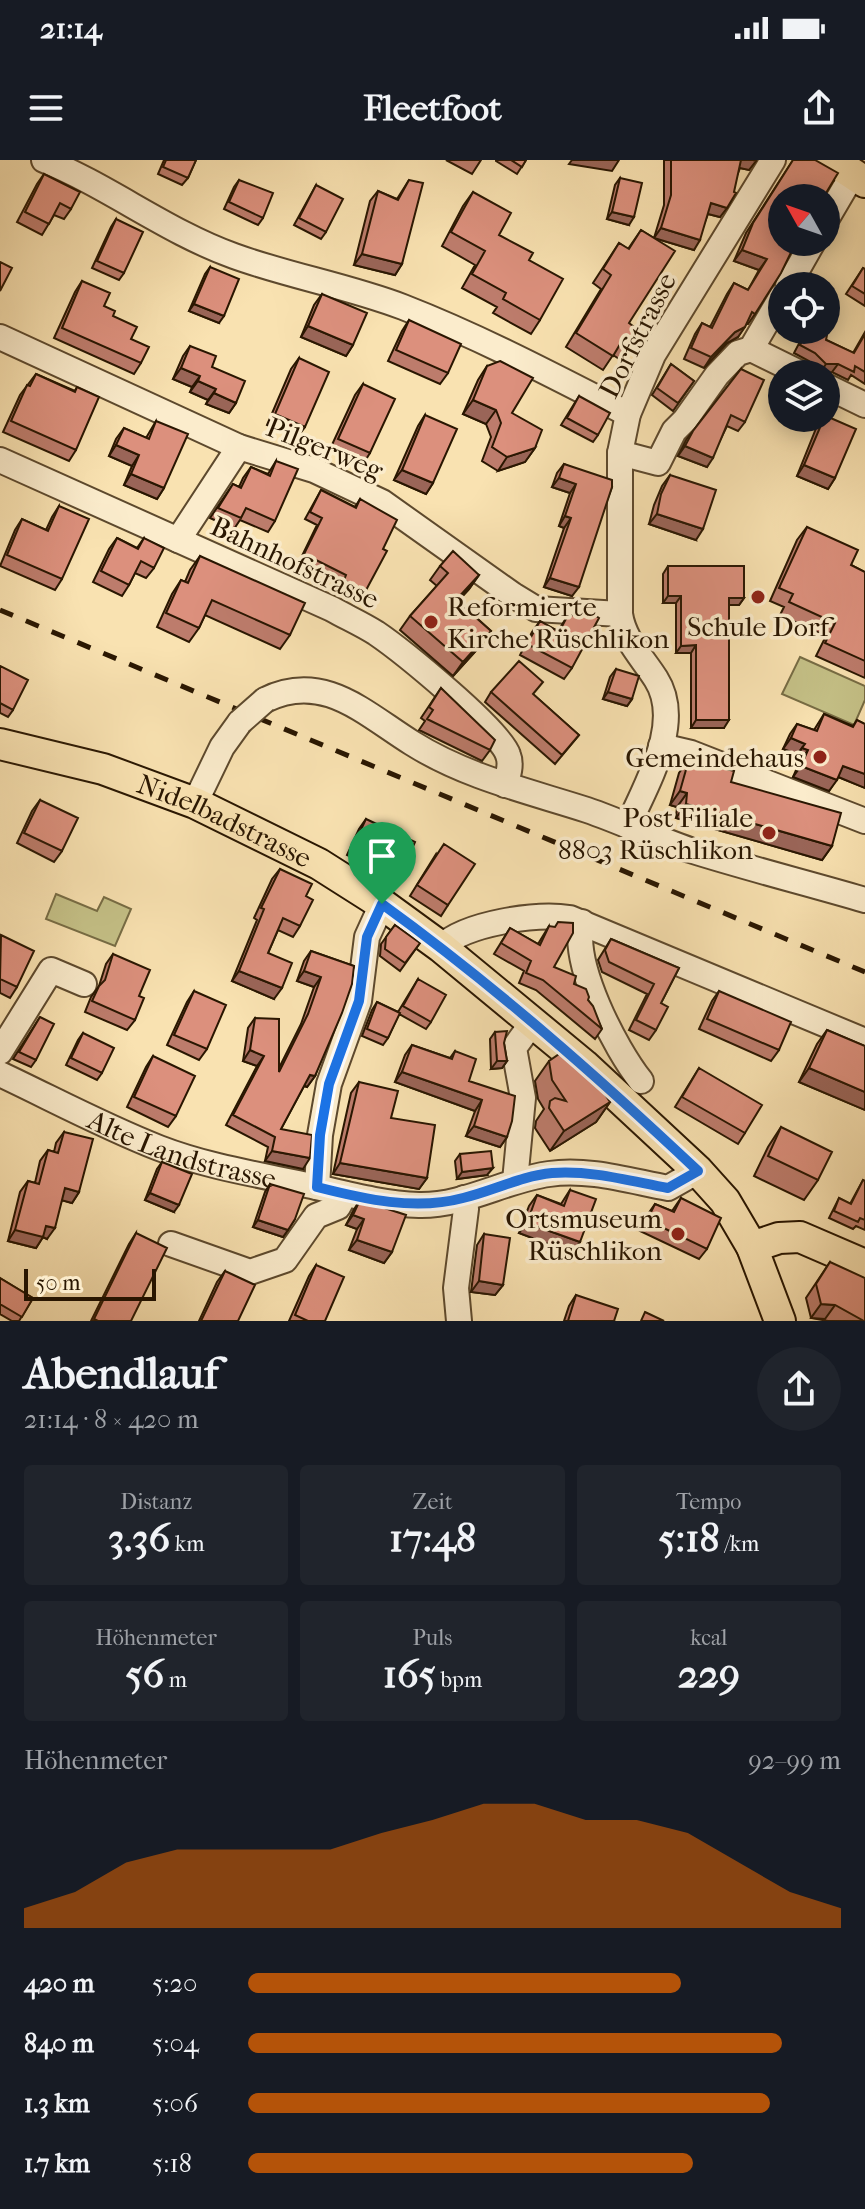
<!DOCTYPE html>
<html lang="de">
<meta charset="utf-8">
<style>
body{margin:0;font-family:"IM FELL French Canon",serif;background:#20242c;color:#f1f3f6;height:100vh;display:flex;flex-direction:column;font-size:30px;white-space:nowrap}
*{box-sizing:border-box;margin:0}
p{font-size:26px;color:#9ea1a6}
.icon{flex:none;width:44px;height:44px;fill:none;stroke:currentColor;stroke-width:2;stroke-linecap:round;stroke-linejoin:round}
.map{position:relative;height:1161px;overflow:hidden}
.side{display:flex;flex-direction:column;background:#171b24;flex:1}
.side>*{flex:none}
.needle{width:52px;rotate:310deg}
.controls{position:absolute;left:768px;top:24px;display:grid;gap:16px}
.controls a{display:grid;place-items:center;width:72px;height:72px;border-radius:50%;background:#171b24;box-shadow:0 4px 20px #0003;font-size:40px}
.scale{position:absolute;left:24px;bottom:20px;width:132px;box-sizing:border-box;padding-left:8px;border:4px solid #291601;border-top:0;font-size:22px;line-height:28px;white-space:nowrap;color:#291601;-webkit-text-stroke:6px #fbeccc;paint-order:stroke}
.pin{position:absolute;display:grid;place-items:center;width:68px;height:68px;color:#fff;margin:-82px -34px;border-radius:50% 50% 50% 0;rotate:-45deg;box-shadow:0 0 8px #0007}
.pin .icon{rotate:45deg}
.round{display:grid;place-items:center;flex:none;width:84px;height:84px;border-radius:42px;background:#20242c}
.headline{display:flex;align-items:center;justify-content:space-between;height:136px;padding:0 24px}
h1{font-size:44px;font-weight:800;line-height:60px}
.stats{display:grid;grid-template-columns:repeat(3,1fr);gap:12px;height:136px;padding:8px 24px}
.stats div{display:grid;align-content:center;border-radius:8px;background:#20242c;text-align:center}
.stats b{font-size:40px;font-weight:800}
.stats small{font-size:22px;font-weight:400}
.stats p{font-size:22px}
.chart{height:224px;padding:16px 24px}
.chart p{display:flex;justify-content:space-between}
.chart svg{width:100%;height:144px;margin-top:8px;fill:#b45309;opacity:.7}
ul{padding:0 24px;list-style:none;font-size:26px}
li{display:grid;grid-template-columns:128px 96px 1fr;align-items:center;height:60px}
li i{height:20px;border-radius:10px;background:#b45309}
.status{display:flex;justify-content:space-between;align-items:center;height:56px;padding:0 40px;background:#171b24;direction:ltr}
.status svg{height:22px;fill:currentColor}
header{display:flex;justify-content:space-between;align-items:center;height:104px;padding:0 24px;background:#171b24;font-size:36px;font-weight:800}
.map>svg:first-child{display:block}
</style>
<div class="status"><b>21:14</b><svg viewBox="0 0 49 12"><path d="M0 12V9h3v3zM5 12V6h3v6zM10 12V3h3v9zM15 12V0h3v12zM26 1h20v11H26zM47 4h2v5h-2z"/></svg></div>
<header><svg class="icon" aria-label="menu" viewBox="0 0 24 24"><path d="M4 6h16M4 12h16M4 18h16"/></svg>Fleetfoot<svg class="icon" aria-label="share" viewBox="0 0 24 24"><path d="M12 15V3M7 8l5-5 5 5M5 13v7h14v-7"/></svg></header>
<div class="map">
<svg width="865" height="1161" viewBox="0 0 865 1161">
<rect width="100%" height="100%" fill="#f9e2b1"/>
<filter id="stains"><feTurbulence type="fractalNoise" baseFrequency=".0025" numOctaves="4"/><feColorMatrix values="0 0 0 0 .2 0 0 0 0 .09 0 0 0 0 .02 0 0 0 .5 -.17"/></filter>
<radialGradient id="worn" r=".72"><stop offset=".6" stop-color="#630" stop-opacity="0"/><stop offset="1" stop-color="#630" stop-opacity=".3"/></radialGradient>
<!-- green -->
<path fill="#c5c187" stroke="#776c44" stroke-width="2" d="M800 497 865 526V540L854 565 782 534Z
M56 734 97 751 104 737 131 749 115 786 46 759Z"/>
<g fill="none" stroke-linecap="round" stroke-linejoin="round">
<!-- minor casing -->
<g stroke="#5d492d" stroke-width="28">
<g id="minor">
<path d="M44 0C110 27 167 72 234 96 289 116 348 126 403 147 480 177 554 216 628 254"/>
<path d="M826 60 853 14"/>
<path d="M788 126 813 82"/>
<path d="M0 177 239 287 314 310 382 342 513 435 536 449 620 454"/>
<path d="M751 189 802 214"/>
<path d="M826 226 865 245"/>
<path d="M620 293 658 303 674 271 685 260 717 215 738 193 751 189 782 136"/>
<path d="M0 300 332 449C346 457 362 464 376 473 401 490 501 571 508 595 512 605 508 616 505 625"/>
<path d="M178 380 239 287"/>
<path d="M265 540C323 511 364 553 412 583 466 617 528 631 587 650 622 662 655 678 690 690 747 708 807 723 865 740"/>
<path d="M661 586 691 593 865 661"/>
<path d="M195 643 222 587 240 562"/>
<path d="M628 666C646 624 684 563 656 519 642 497 624 480 620 454V293L628 254 653 195 773 0"/>
<path d="M582 762C571 804 615 888 641 921"/>
<path d="M441 787C466 763 536 753 570 758L865 881"/>
<path d="M0 892 51 810 84 824"/>
<path id="s1" d="M0 914C53 939 105 967 159 988 208 1007 261 1015 312 1026 347 1034 384 1044 419 1045 464 1046 505 1020 549 1014 588 1008 630 1021 668 1028L698 1011"/>
<path d="M515 1021 523 938 514 888 533 862"/>
<path d="M317 1027 320 975 329 924 359 841 367 777 382 744"/>
<path d="M171 1084 250 1112 285 1100 316 1056 338 1047 345 1034"/>
<path d="M459 1161 456 1128 466 1049 464 1038"/>
</g>
</g>
<!-- major casing -->
<g stroke="#291601" stroke-width="34">
<g id="major">
<path d="M832 0 865 22"/>
<path id="s2" d="M0 584 103 609 195 643 319 704 382 744 441 787 584 905 698 1011 725 1041 752 1087 780 1161"/>
<path d="M752 1087 779 1078 800 1077 865 1105"/>
</g>
</g>
<!-- minor -->
<use href="#minor" stroke="#fbeccc" stroke-width="24"/>
<!-- major -->
<use href="#major" stroke="#f9e2b1" stroke-width="30"/>
<!-- rail -->
<path stroke="#291601" stroke-width="5" stroke-dasharray="14 14" stroke-linecap="butt" d="M0 450 865 812"/>
<!-- minor-bridge casing -->
<g stroke="#5d492d" stroke-width="28" stroke-linecap="butt">
<path id="minor-bridge" d="M240 562 265 540"/>
</g>
<!-- minor-bridge -->
<use href="#minor-bridge" stroke="#fbeccc" stroke-width="24"/>
</g>
<!-- wall -->
<path fill="#bd7c6c" stroke="#291601" stroke-width="2" d="M164 0H196L188 18 182 25 158 14Z
M446 0H481L472 14Z
M496 0H526L517 14 496 1Z
M664 0H756L749 10 740 8 720 57 708 54 694 90 654 78 629 163 633 188 624 202 613 195 603 210 566 187 601 129 593 123 619 83 628 89 641 70 654 78 664 45Z
M793 0 782 38V57L780 56 775 70 755 154 748 164H746L738 177 727 183 704 208 684 199 695 174 702 163 710 167 727 134 734 123 748 130 759 110 734 101 746 73Z
M44 14 71 49 64 59 54 55 42 75 17 62 37 24Z
M620 18 629 65 607 59 615 25Z
M239 20 263 58 258 65 224 49 234 27Z
M409 20 402 104 395 115 354 105 370 41 378 31 397 39Z
M316 25 326 72 321 79 294 65Z
M473 32 499 75 529 100 540 160 531 174 493 153 497 147 462 128 475 105 442 86 463 46Z
M116 59 124 113 119 120 92 108 111 67Z
M210 107 219 163 189 151 205 114Z
M863 108 865 109V146L846 134Z
M82 121 131 179 141 203 134 214 54 178 75 132Z
M322 134 353 185 346 196 301 177 314 145Z
M409 160 448 213 440 224 388 201 402 171Z
M806 170 853 193 865 172V224L851 215 848 220 832 212 820 213 809 201 794 193Z
M190 186 212 207 236 243 229 253 206 244 208 240 190 232 192 227 173 219 183 196Z
M299 198 305 267 297 278 267 265 291 209Z
M671 204 694 221 673 251 652 235Z
M487 206 512 253 535 288 525 302 498 311 482 301 491 277 486 264 463 254 478 220Z
M741 209 745 262 738 271 727 266 707 307 678 296 686 280 693 271Z
M36 214 75 231 77 227 76 290 69 301 3 272 20 235Z
M363 224 370 293 363 304 330 289 355 235Z
M579 236 598 275 593 282 561 265Z
M425 255 433 323 426 334 394 320 418 266Z
M823 258H826L835 318 828 329 797 316 817 266Z
M156 261 164 328 157 339 124 325 132 306 109 296 116 279 124 268 146 278Z
M276 301 275 361 268 372 240 360 234 369 210 358 233 324 239 327 243 318 251 307 268 314Z
M564 304 612 327 572 436 544 427 564 368 559 366 570 333 552 327 557 313Z
M670 315 696 380 649 364 654 345 662 326Z
M321 330 355 347 360 339 383 389 365 432 360 439 339 427 341 423 299 402 317 365 305 359Z
M59 346 62 419 55 430 0 406 15 370 22 359 46 370 52 357Z
M807 367 851 405 865 412V518L816 496 826 476 780 455 784 447 770 441 797 380Z
M117 378 137 388 144 378 154 408 146 418 135 413 129 425 122 436 93 422 109 389Z
M200 396 290 475 280 489 205 455 199 468 189 482 157 467 172 434 181 420 185 422 190 410Z
M440 406 479 415 469 429 458 441 491 471 481 485 453 516 400 470 410 456 437 426 430 420Z
M668 406 744 438 739 445H729L724 568H691V493H676V443H663V414Z
M568 455 572 508 564 519 520 495 532 472 540 461 558 471Z
M0 506 13 550 8 557 0 553Z
M616 509 632 539 627 546 603 539 610 517Z
M441 528 490 590 482 601 419 570 425 561 421 558Z
M491 532 534 535 579 575 555 604 485 542Z
M824 554 853 566 857 560 865 564V628L838 617 829 631 793 617 800 601 795 599 797 594 783 589 790 574 797 564 814 570Z
M689 599 731 622 832 686 822 700 676 658 677 647 670 645 679 613Z
M40 640 62 691 54 702 17 683 32 651Z
M366 659 404 707 396 718 347 695 359 669Z
M436 694 448 745 441 756 410 736Z
M280 709 306 736 300 766 293 777 278 770 268 793 274 839 232 821 257 760 254 758 272 719Z
M395 765 420 783 400 811 380 796 381 784Z
M549 766 554 807 574 824 588 840 602 869 595 879 536 830 519 823 524 811 494 794 510 768 538 784Z
M0 776 17 827 10 838 0 833Z
M611 779 679 808 661 843 656 870 649 880 629 870 647 834 602 812 598 800Z
M311 791 354 806 315 916 307 927 304 926 281 969 303 1009 265 1001 268 987 226 965 257 906 243 901 248 868 255 858 279 908 301 864 314 827 297 821 304 801Z
M113 794 139 836 135 860 127 870 85 852 91 837 99 826 106 804Z
M418 819 431 862 426 869 399 854 388 878 383 885 362 876 372 850 377 842 398 852Z
M194 831 207 889 199 900 167 885 187 842Z
M719 831 779 890 771 901 699 869 712 841Z
M40 857 36 900 31 907 13 899Z
M827 870 865 886V950L799 922 817 884Z
M495 872 504 883 507 901 502 908 491 909 490 879Z
M83 873 102 913 97 920 66 905 78 880Z
M412 885 450 898 455 891 469 921 507 977 500 987 466 976 475 951 395 922 405 895Z
M153 896 176 956 168 967 127 947 146 907Z
M549 901 574 904 610 942 596 962 550 991 535 968 536 961 544 949 538 939 535 921Z
M699 908 745 973 738 984 675 947Z
M359 922 391 958 427 1018 419 1029 333 1014 351 933Z
M781 967 818 1020 804 1040 754 1016 768 987Z
M64 972 79 1032 72 1043 62 1040 47 1079 43 1077 36 1088 8 1081 20 1032 28 1021 35 1023 40 1001 48 990 54 992 56 983Z
M460 994 487 1015 457 1019 455 1001Z
M162 1002 174 1052 145 1040 157 1009Z
M863 1020 865 1021V1070L856 1066 853 1069 829 1058 839 1038 850 1044Z
M270 1024 295 1059 283 1077 253 1067 265 1032Z
M570 1030 580 1082 572 1093 519 1073 529 1046 537 1035 561 1044Z
M681 1038 707 1089 699 1099 640 1071 648 1054 655 1044 672 1051Z
M360 1040 392 1092 384 1103 349 1090 357 1069 346 1065 353 1051Z
M136 1073 131 1161H91L129 1084Z
M484 1074 503 1125 495 1135 471 1132 477 1085Z
M830 1102 865 1161H828L811 1158 806 1138Z
M316 1105 325 1161H289L309 1116Z
M225 1111 238 1161H199L217 1122Z
M0 1118 33 1138 19 1161H12L0 1154Z
M576 1135 614 1161H564L569 1146Z"/>
<!-- shaded-wall -->
<path fill="#9a6558" stroke="#291601" stroke-width="2" d="M572 0H619L612 11 569 4Z
M740 0H753L756 1 749 10 735 7Z
M711 43 727 48 720 57 704 53Z
M612 52 634 57 629 65 607 59Z
M661 68 700 80 694 90 654 78Z
M742 90 767 99 759 110 734 101Z
M362 94 402 104 395 115 354 105Z
M194 144 224 156 219 163 189 151Z
M308 166 353 185 346 196 301 177Z
M745 167 738 177 727 183 704 208 711 197 735 172Z
M826 204H838L832 212 820 213Z
M181 208 200 216 192 227 173 219Z
M198 221 216 229 208 240 190 232Z
M214 233 236 243 229 253 206 244Z
M473 240 496 250 486 264 463 254Z
M116 285 139 295 132 306 109 296Z
M685 286 713 298 707 307 678 296Z
M535 288 525 302 498 311 507 297Z
M804 305 835 318 828 329 797 316Z
M402 310 433 323 426 334 394 320Z
M131 314 164 328 157 339 124 325Z
M559 318 576 324 570 333 552 327Z
M657 354 703 369 696 380 649 364Z
M565 356 571 358 564 368 559 366Z
M479 415 469 429 446 454 456 440Z
M550 418 579 427 572 436 544 427Z
M668 436H681L676 443H663Z
M729 438H744L739 445H724Z
M491 471 481 485 453 516 463 502Z
M696 485 691 493H676L681 486Z
M608 532 632 539 627 546 603 539Z
M696 560H729L724 568H691Z
M791 578 805 584 797 594 783 589Z
M802 588 808 590 800 601 795 599Z
M801 606 837 620 829 631 793 617Z
M843 606 865 614V628L836 616Z
M680 631 687 633 677 647 670 645Z
M686 644 832 686 822 700 676 658Z
M239 811 282 828 274 839 232 821Z
M304 811 321 817 314 827 297 821Z
M250 890 264 896 257 906 243 901Z
M497 901H507L502 908 491 909Z
M809 908 865 932V950L799 922Z
M402 912 482 940 475 951 395 922Z
M310 915 315 916 307 927 303 925Z
M610 942 596 962 550 991 564 971Z
M474 966 507 977 500 987 466 976Z
M272 991 310 998 303 1009 265 1001Z
M340 1003 427 1018 419 1029 333 1014Z
M493 1008 487 1015 457 1019 462 1012Z
M65 1028 79 1032 72 1043 57 1039Z
M150 1033 179 1045 174 1052 145 1040Z
M353 1055 364 1059 357 1069 346 1065Z
M258 1060 288 1070 283 1077 253 1067Z
M527 1063 580 1082 572 1093 519 1073Z
M46 1066 55 1068 47 1079 43 1077 36 1088 8 1081 15 1070Z
M357 1080 392 1092 384 1103 349 1090Z
M479 1121 503 1125 495 1135 471 1132Z
M821 1144 835 1145 825 1159 811 1158Z"/>
<!-- building -->
<path fill="#dc907d" stroke="#291601" stroke-width="2" d="M166 0H196L188 18 163 7Z
M511 0H526L522 7Z
M671 0H741L734 32 736 33 727 48 711 43 700 80 661 68 671 35Z
M793 0H815L838 13 823 38H782V49L775 70 782 73V82H796L781 113 755 154 752 152 745 167 735 172 711 197 691 188 702 163 712 168 734 123 748 130 767 99 742 90 753 63Z
M44 14 80 32 71 49 60 43 49 64 25 52Z
M620 18 642 23 634 57 612 52Z
M239 20 273 33 263 58 229 42Z
M409 20 423 23 402 104 362 94 378 31 398 40Z
M316 25 343 39 326 72 299 58Z
M473 32 511 53 499 75 533 93 529 100 563 119 540 160 503 139 506 133 472 114 485 91 451 72Z
M116 59 143 72 124 113 97 101Z
M641 70 675 91 629 163 642 173 633 188 622 181 613 196 576 173 611 115 603 109 619 83 629 89Z
M0 102 12 108 0 131Z
M210 107 239 119 224 156 194 144Z
M863 108 865 109V134L852 126Z
M811 118 833 129 826 143V126H806Z
M82 121 110 133 104 146 115 151 113 156 137 167 131 179 149 187 141 203 62 168Z
M322 134 367 153 353 185 308 166Z
M409 160 461 184 448 213 396 190Z
M807 170H814L827 175 826 180 854 193 865 174V212L855 206 854 212 838 204H826L815 193 800 185Z
M190 186 216 196 212 207 245 221 236 243 214 233 216 229 198 221 200 216 181 208Z
M299 198 329 212 305 267 275 254Z
M500 201 533 218 512 253 542 270 535 288 507 297 492 287 501 263 496 250 473 240 487 206Z
M671 204 694 221 678 243 657 228Z
M741 209 764 220 745 262 731 255 713 298 685 286 693 271Z
M36 214 75 232 77 227 99 237 76 290 11 261 27 225 30 226Z
M363 224 395 239 370 293 338 279Z
M579 236 610 253 598 275 567 258Z
M425 255 457 269 433 323 402 310Z
M826 256 856 269 835 318 804 305 824 258H826Z
M156 261 188 274 164 328 131 314 139 295 116 285 124 268 149 279Z
M276 301 298 309 275 361 246 348 241 358 218 348 233 324 241 328 251 307 270 316Z
M564 304 612 320V327L579 427 550 418 571 358 565 356 576 324 559 318Z
M670 315 716 330 703 369 657 354 661 334Z
M321 330 356 348 360 339 397 360 383 389 387 391 365 432 344 420 346 415 304 394 322 358 310 352Z
M59 346 89 359 62 419 7 395 22 359 48 371Z
M807 367 858 390 851 405 865 412V501L825 483 835 463 789 442 793 434 779 428Z
M117 378 138 389 144 378 164 388 154 408 141 401 129 425 101 411Z
M453 391 479 415 456 440 491 471 463 502 410 456 448 413 440 406Z
M200 396 305 443 290 475 212 440 199 468 166 453 181 420 188 423Z
M668 406H744V438H729V560H696V485L681 486V436H668Z
M568 455 596 456 599 458 572 508 527 484 540 461 559 472Z
M519 501 543 522 533 534 579 575 562 595 491 532Z
M0 506 28 520 13 550 0 543Z
M616 509 639 516 632 539 608 532Z
M441 528 495 580 490 590 427 559 433 550 429 547Z
M824 554 853 567 857 560 865 564V614L843 606 837 620 801 606 808 590 802 588 805 584 791 578 797 564 817 571Z
M689 599 734 611 731 622 841 653 832 686 686 644 687 633 680 631Z
M40 640 78 658 62 691 24 673Z
M366 659 415 682 404 707 354 684Z
M444 684 475 704 448 745 417 725Z
M280 709 312 724 306 736 313 740 300 766 283 758 268 793 292 803 282 828 239 811 264 749 261 748Z
M558 762 573 763V773L554 807 576 816 574 824 586 829 589 837 588 840 593 846 602 869 543 820 526 813 531 801 501 783 510 768 540 785 549 766 555 767Z
M395 765 420 783 405 803 385 789 386 777Z
M1 775 34 791 17 827 0 819Z
M611 779 679 808 661 843 668 847 656 870 636 860 654 824 609 802 605 790Z
M311 791 354 806 352 824 342 853 315 916 310 915 281 969 312 975 310 998 272 991 275 977 233 955 264 896 250 890 255 858 279 859V912L308 854 321 817 304 811Z
M113 794 150 810 139 836 144 838 135 860 92 841 99 826 105 820Z
M418 819 446 835 431 862 403 846Z
M194 831 226 845 207 889 174 875Z
M719 831 791 862 779 890 707 859Z
M377 842 400 853 388 878 367 869Z
M40 857 54 864 36 900 19 892Z
M827 870 865 886V932L809 908Z
M507 871 504 883 507 901H497L495 872Z
M83 873 114 888 102 913 71 898Z
M412 885 452 899 455 891 476 899 469 921 515 936 512 961 507 977 474 966 482 940 402 912Z
M565 890 574 904 582 899 610 942 564 971 549 948 550 941 555 938 566 941 552 920 549 901Z
M153 896 195 916 176 956 134 937Z
M699 908 762 945 745 973 682 937Z
M359 922 398 931 391 958 435 965 427 1018 340 1003Z
M781 967 832 992 818 1020 768 996Z
M64 972 93 979 79 1032 65 1028 55 1068 46 1066 43 1077 15 1070 28 1021 39 1024 48 990 58 993Z
M491 991 493 1008 462 1012 460 994Z
M162 1002 192 1014 179 1045 150 1033Z
M863 1020 865 1021V1060L860 1058 858 1062 834 1051 839 1038 851 1044Z
M270 1024 304 1034 295 1059 288 1070 258 1060Z
M570 1030 596 1039 580 1082 527 1063 537 1035 564 1046Z
M681 1038 721 1058 707 1089 647 1060 655 1044 674 1052Z
M360 1040 406 1055 392 1092 357 1080 364 1059 353 1055Z
M136 1073 167 1088 131 1161H98L94 1159Z
M484 1074 510 1078 503 1125 479 1121Z
M830 1102 865 1118V1161H861L862 1160 835 1145 821 1144 816 1124Z
M316 1105 344 1117 325 1161H308L295 1155Z
M225 1111 255 1125 238 1161H201Z
M0 1118 33 1138 22 1157 0 1144Z
M576 1135 618 1149 614 1161H568Z
M645 1152 664 1161H641Z"/>
<g fill="none" stroke-linecap="round" stroke-linejoin="round">
<!-- route casing -->
<g stroke="#fff" stroke-width="16">
<path id="route" d="M382 744C494 825 597 916 698 1011L668 1028C630 1021 591 1010 552 1013 521 1016 493 1031 463 1038 415 1051 364 1039 317 1027L320 975 329 924 359 841 367 777Z"/>
</g>
<!-- route -->
<use href="#route" stroke="#1a73e8" stroke-width="10"/>
</g>
<!-- markers -->
<g fill="#8f2418" stroke="#fbeccc" stroke-width="3">
<circle cx="758" cy="437" r="8"/>
<circle cx="431" cy="462" r="8"/>
<circle cx="820" cy="597" r="8"/>
<circle cx="769" cy="673" r="8"/>
<circle cx="678" cy="1074" r="8"/>
</g>
<g text-anchor="middle" stroke-width="7" stroke-linejoin="round" paint-order="stroke">
<!-- street labels -->
<g font-size="28" fill="#291601" stroke="#fbeccc">
<text transform="translate(637 175) rotate(-63)" y="10">Dorfstrasse</text>
<text transform="translate(325 288) rotate(22)" y="10">Pilgerweg</text>
<text transform="translate(295 402) rotate(25)" y="10">Bahnhofstrasse</text>
<text dy="10" stroke="none"><textPath href="#s2" startOffset="238">Nidelbadstrasse</textPath></text>
<text dy="10" stroke="none"><textPath href="#s1" startOffset="198">Alte Landstrasse</textPath></text>
</g>
<!-- poi labels -->
<g font-size="28" fill="#291601" stroke="#fbeccc" text-anchor="end">
<text x="447" y="456" text-anchor="start">Reformierte<tspan x="447" dy="32">Kirche Rüschlikon</tspan></text>
<text x="758" y="476" text-anchor="middle">Schule Dorf</text>
<text x="804" y="607">Gemeindehaus</text>
<text x="753" y="667">Post Filiale<tspan x="753" dy="32">8803 Rüschlikon</tspan></text>
<text x="662" y="1068">Ortsmuseum<tspan x="662" dy="32">Rüschlikon</tspan></text>
</g>
</g>
<rect width="100%" height="100%" filter="url(#stains)"/>
<rect width="100%" height="100%" fill="url(#worn)"/>
</svg>
<div class="controls">
<a><svg class="needle" viewBox="-14 -14 28 28"><path d="M0-13l5 13h-10z" fill="#e53935"/><path d="M0 13l5-13h-10z" fill="#9ea1a6"/></svg></a>
<a><svg class="icon" aria-label="locate" viewBox="0 0 24 24"><circle cx="12" cy="12" r="6"/><path d="M12 2v4M12 18v4M2 12h4M18 12h4"/></svg></a>
<a><svg class="icon" aria-label="layers" viewBox="0 0 24 24"><path d="M12 4l9 5-9 5-9-5zM3 14l9 5 9-5"/></svg></a>
</div>
<div class="scale">50 m</div>
<div class="pin" style="left:382px;top:744px;background:#1e9e55"><svg class="icon" aria-label="arrive" viewBox="0 0 24 24"><path d="M6 21V4h12l-3 4 3 4H6"/></svg></div>
</div>
<section class="side">
<div class="headline"><div><h1>Abendlauf</h1><p>21:14 · 8 × 420 m</p></div><a class="round"><svg class="icon" aria-label="share" viewBox="0 0 24 24"><path d="M12 15V3M7 8l5-5 5 5M5 13v7h14v-7"/></svg></a></div>
<div class="stats">
<div><p>Distanz</p><b>3.36<small> km</small></b></div>
<div><p>Zeit</p><b>17:48</b></div>
<div><p>Tempo</p><b>5:18<small> /km</small></b></div>
</div>
<div class="stats">
<div><p>Höhenmeter</p><b>56<small> m</small></b></div>
<div><p>Puls</p><b>165<small> bpm</small></b></div>
<div><p>kcal</p><b>229</b></div>
</div>
<div class="chart"><p><span>Höhenmeter</span>92–99 m</p>
<svg viewBox="0 0 160 44" preserveAspectRatio="none"><path d="M0 44V38L10 33L20 24L30 20L40 20L50 20L60 20L70 15L80 11L90 6L100 6L110 11L120 11L130 15L140 24L150 33L160 38V44z"/></svg>
</div>
<ul>
<li><b>420 m</b>5:20<i style="width:73%"></i></li>
<li><b>840 m</b>5:04<i style="width:90%"></i></li>
<li><b>1.3 km</b>5:06<i style="width:88%"></i></li>
<li><b>1.7 km</b>5:18<i style="width:75%"></i></li>
</ul>
</section>
